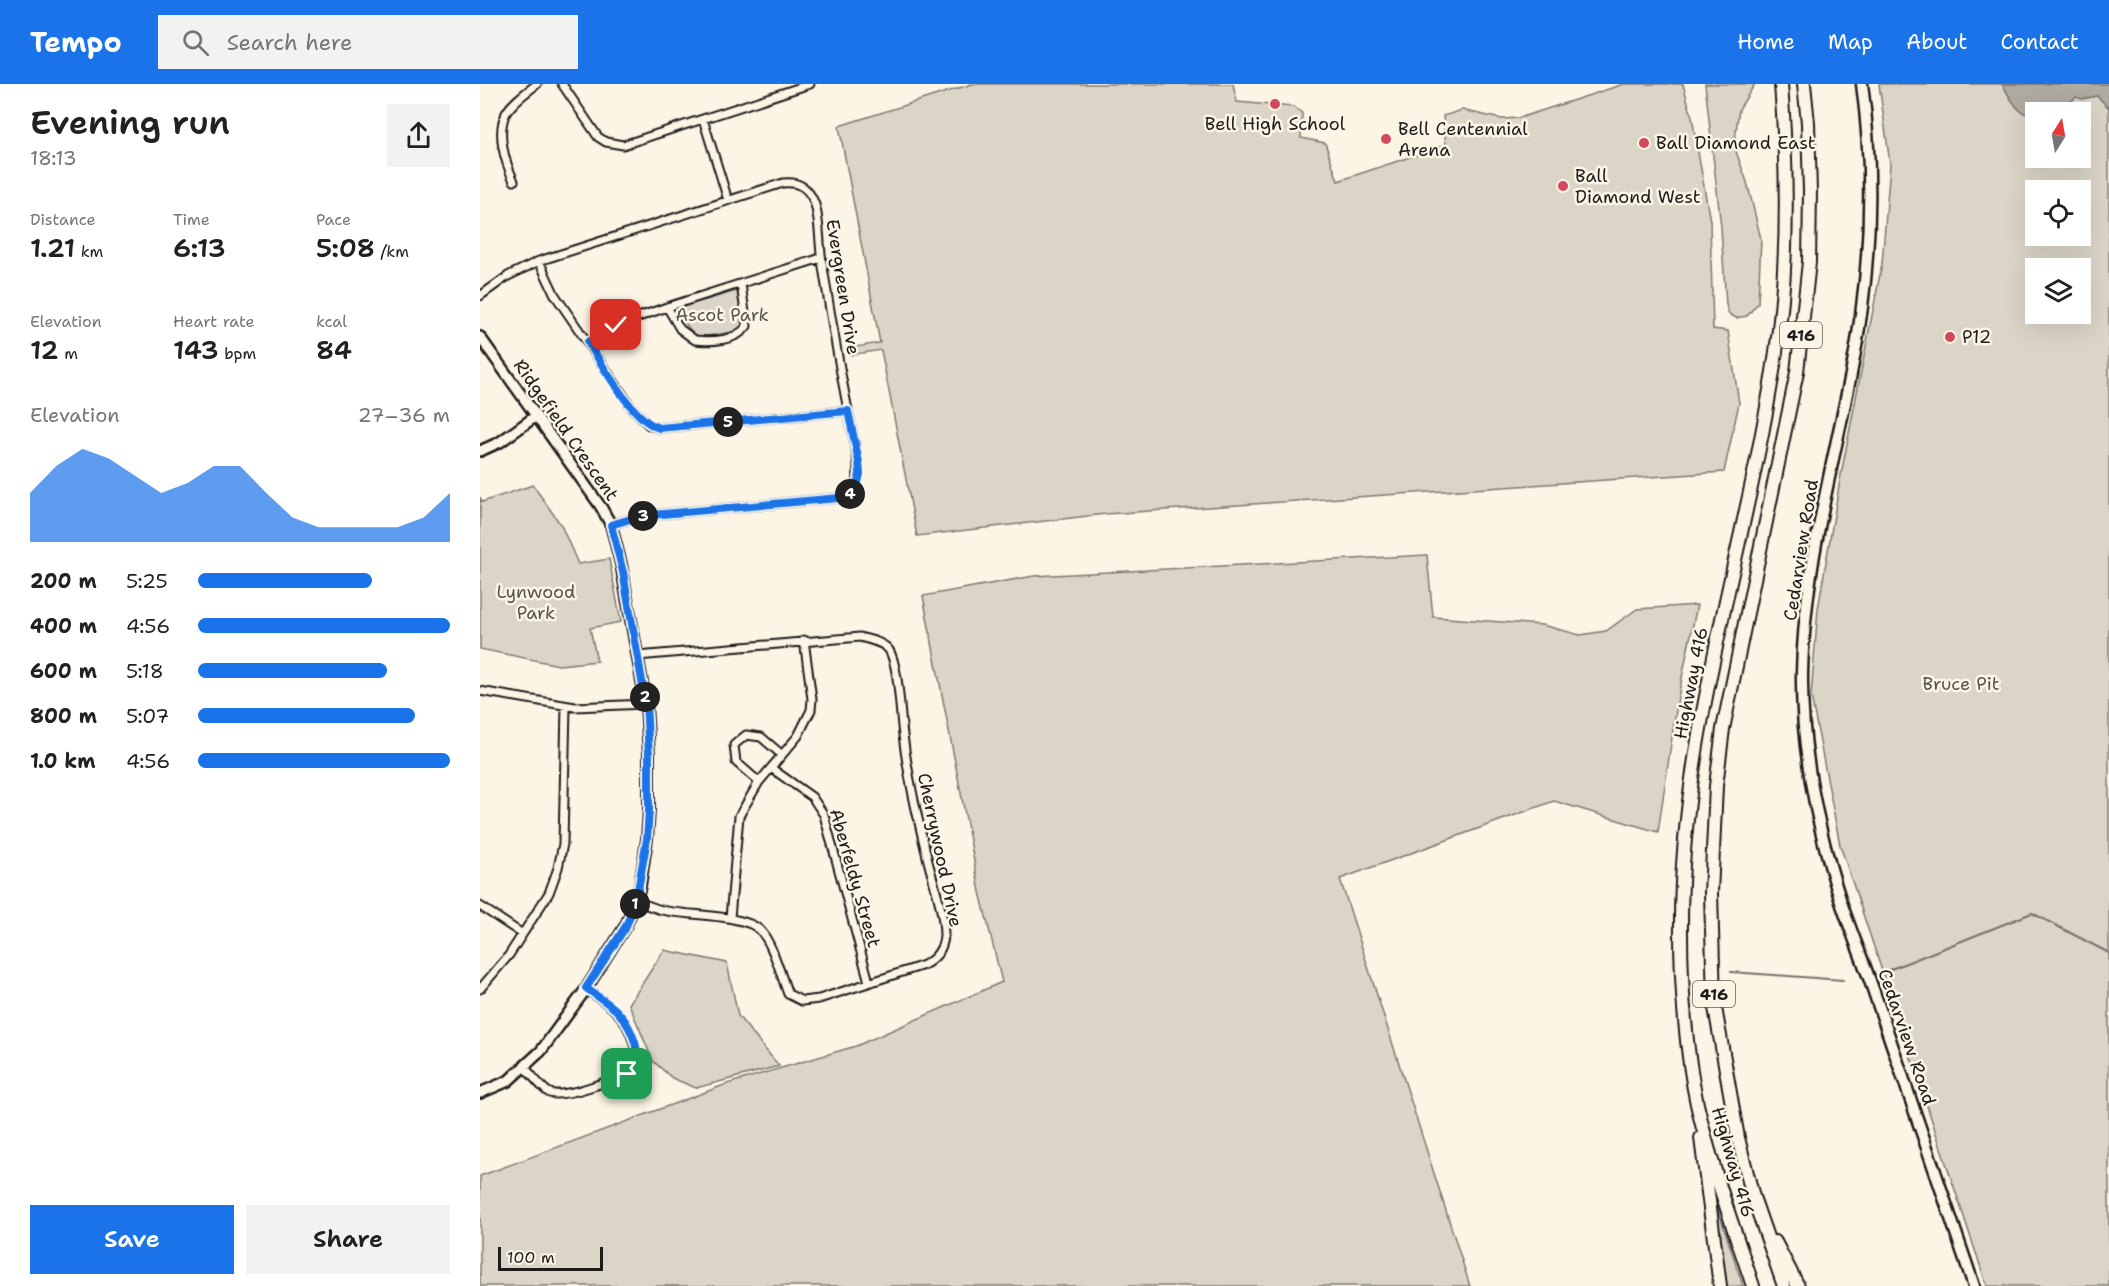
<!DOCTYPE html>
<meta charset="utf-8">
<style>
body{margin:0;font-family:"Shantell Sans",sans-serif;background:#f2f2f2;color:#202124;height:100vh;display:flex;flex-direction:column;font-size:22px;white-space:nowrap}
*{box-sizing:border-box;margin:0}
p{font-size:20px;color:#757577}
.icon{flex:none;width:33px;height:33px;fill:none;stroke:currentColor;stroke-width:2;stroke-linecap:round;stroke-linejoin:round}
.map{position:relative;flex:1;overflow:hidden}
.drawer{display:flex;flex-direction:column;background:#fff;width:480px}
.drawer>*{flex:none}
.needle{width:39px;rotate:11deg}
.fabs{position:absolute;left:1545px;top:18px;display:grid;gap:12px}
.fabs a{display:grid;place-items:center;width:66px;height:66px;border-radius:0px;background:#fff;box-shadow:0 6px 24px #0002;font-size:30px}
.scale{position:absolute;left:18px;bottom:15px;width:105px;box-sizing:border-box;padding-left:6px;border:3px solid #1c1c1c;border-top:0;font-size:16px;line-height:21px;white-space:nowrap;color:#1c1c1c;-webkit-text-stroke:4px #fcf5e5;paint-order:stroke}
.pin{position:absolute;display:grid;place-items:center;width:51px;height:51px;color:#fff;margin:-26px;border-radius:12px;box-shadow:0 3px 9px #0006}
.km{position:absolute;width:30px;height:30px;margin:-15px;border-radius:50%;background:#222;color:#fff;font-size:16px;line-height:30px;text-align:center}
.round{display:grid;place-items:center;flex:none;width:63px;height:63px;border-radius:0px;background:#f2f2f2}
.headline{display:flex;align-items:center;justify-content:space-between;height:102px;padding:0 30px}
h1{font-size:33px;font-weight:600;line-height:45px}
.stats{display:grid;grid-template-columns:repeat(3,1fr);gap:9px;height:102px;padding:6px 30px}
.stats div{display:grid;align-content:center}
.stats b{font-size:26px;font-weight:600}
.stats small{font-size:16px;font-weight:400}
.stats p{font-size:16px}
.chart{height:168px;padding:12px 30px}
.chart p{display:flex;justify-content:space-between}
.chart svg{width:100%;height:108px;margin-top:6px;fill:#1a73e8;opacity:.7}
.primary-button{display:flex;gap:12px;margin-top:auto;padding:12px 30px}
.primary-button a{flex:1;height:69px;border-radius:0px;background:#1a73e8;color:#fff;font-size:24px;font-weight:600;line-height:69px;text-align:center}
.primary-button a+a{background:#f2f2f2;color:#202124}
ul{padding:0 30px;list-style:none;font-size:20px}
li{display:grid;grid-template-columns:96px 72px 1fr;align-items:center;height:45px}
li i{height:15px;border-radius:8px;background:#1a73e8}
header{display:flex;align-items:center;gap:36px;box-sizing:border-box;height:84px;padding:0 30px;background:#1a73e8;color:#fff}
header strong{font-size:28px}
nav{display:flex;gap:33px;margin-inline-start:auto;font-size:21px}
.search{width:420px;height:54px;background:#f2f2f2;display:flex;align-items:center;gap:15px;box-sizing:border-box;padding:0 21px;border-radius:0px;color:#757577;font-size:22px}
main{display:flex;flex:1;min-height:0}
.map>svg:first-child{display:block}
</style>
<header>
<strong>Tempo</strong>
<div class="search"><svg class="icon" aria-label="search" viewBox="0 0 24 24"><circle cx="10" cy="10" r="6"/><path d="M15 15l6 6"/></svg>Search here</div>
<nav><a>Home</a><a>Map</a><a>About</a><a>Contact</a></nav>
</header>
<main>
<section class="drawer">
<div class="headline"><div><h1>Evening run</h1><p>18:13</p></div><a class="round"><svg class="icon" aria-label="share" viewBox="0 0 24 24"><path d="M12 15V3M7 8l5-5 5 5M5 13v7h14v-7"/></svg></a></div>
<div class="stats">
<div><p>Distance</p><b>1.21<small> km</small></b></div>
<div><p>Time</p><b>6:13</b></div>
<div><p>Pace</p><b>5:08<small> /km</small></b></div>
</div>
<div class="stats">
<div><p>Elevation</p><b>12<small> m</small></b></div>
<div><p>Heart rate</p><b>143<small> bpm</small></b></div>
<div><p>kcal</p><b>84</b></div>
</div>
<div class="chart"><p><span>Elevation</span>27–36 m</p>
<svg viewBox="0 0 160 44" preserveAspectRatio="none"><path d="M0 44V24L10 13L20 6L30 10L40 17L50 24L60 20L70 13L80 13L90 24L100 34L110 38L120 38L130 38L140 38L150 34L160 24V44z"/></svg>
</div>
<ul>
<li><b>200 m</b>5:25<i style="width:69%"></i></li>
<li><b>400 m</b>4:56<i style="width:100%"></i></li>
<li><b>600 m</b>5:18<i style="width:75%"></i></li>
<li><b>800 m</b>5:07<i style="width:86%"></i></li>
<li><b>1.0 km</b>4:56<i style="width:100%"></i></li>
</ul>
<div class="primary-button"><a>Save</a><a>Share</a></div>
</section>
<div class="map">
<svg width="1629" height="1202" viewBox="0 0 1629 1202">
<rect width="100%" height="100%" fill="#fcf5e5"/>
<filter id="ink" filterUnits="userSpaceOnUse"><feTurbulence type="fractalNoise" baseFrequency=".0167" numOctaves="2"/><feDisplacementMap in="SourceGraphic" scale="12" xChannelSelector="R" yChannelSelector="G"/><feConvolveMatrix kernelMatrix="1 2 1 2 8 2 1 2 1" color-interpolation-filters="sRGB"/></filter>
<g filter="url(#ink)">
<!-- green -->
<path fill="#dbd5c8" stroke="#7c7872" stroke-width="1.5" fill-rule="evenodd" d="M492 0H753L757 18 814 23 822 29 821 54 845 59 858 97 966 61 963 32 982 26 1021 35 1039 34 1144 0H1203L1212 33 1230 137 1233 245 1248 247 1259 319 1244 388 625 430 437 452 401 266 370 271 369 264 400 259 359 42Z
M1225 0H1275L1259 25 1254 62 1267 98 1281 155 1278 219 1267 232 1256 234 1249 230 1246 221 1241 143Z
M1399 0H1629V1202H1507L1360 761 1331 612 1338 525 1360 396 1402 180 1410 80ZM1556 28H1600V74H1556ZM1556 106H1600V152H1556ZM1556 184H1600V230H1556Z
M257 207 263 239 258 247 221 253 214 251 198 229 201 223Z
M53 401 81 441 98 480 129 475 141 538 110 544 117 577 79 581 0 565V413L2 418Z
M947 471 953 533 1062 541 1100 551 1126 547 1157 525 1217 521 1198 613 1178 748 1074 717 860 795 990 1202H0V1092L247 1000 376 962 522 898 500 808 443 512 554 492Z
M184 866 247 879 258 932 299 982 216 1004 192 994 173 977 149 920Z
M1233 1110 1263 1202H1243Z"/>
<!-- water -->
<path fill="#b0aba1" stroke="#75726c" stroke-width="1.5" d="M1522 0H1629V24L1617 12 1602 15 1596 13C1585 24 1571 28 1556 28L1555 31C1538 33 1530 13 1522 0Z"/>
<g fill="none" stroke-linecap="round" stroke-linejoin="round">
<!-- stream -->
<path stroke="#75726c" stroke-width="2" d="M1251 888 1363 896
M1401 889 1552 829 1629 869"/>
<!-- minor casing -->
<g stroke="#1c1c1c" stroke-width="11">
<path id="minor" d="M82 0 118 53 126 58 143 61 330 0
M223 35 248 116
M34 97C25 78 16 49 26 29 33 17 47 8 57 0
M59 177 75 211 152 324 169 341 179 344 368 327
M0 212 28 192 59 177 303 99C318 97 328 103 334 118 340 132 339 161 342 177 350 227 358 277 368 326 373 356 382 377 376 407L359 414 160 432 131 441
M187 223 200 245 215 256C232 258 257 257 267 242L261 200
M108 258 136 241 187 223 341 174
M0 607 95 623 166 620
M291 684 332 713 344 731 389 898
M279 698 256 678 254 661 266 651 281 653 301 670
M156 817C165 820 173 824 182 826 206 832 264 830 280 846 293 860 301 892 308 910L322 917 339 915 444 881C455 875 463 866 464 852 464 828 454 801 448 777 438 735 428 694 423 651 420 631 419 582 409 566 403 558 390 556 380 553L157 572
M0 822 41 849
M250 834 259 732 279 698 318 652 331 626 332 615 324 556
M0 905 29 871 69 809 78 784 83 760 86 622
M45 984C52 991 60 1002 68 1008 81 1017 141 993 154 985 158 974 156 967 153 957 145 929 128 920 106 905"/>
</g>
<!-- tertiary casing -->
<g stroke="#1c1c1c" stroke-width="14">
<path id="tertiary" d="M0 253 121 423 131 441 141 480 166 620 169 671V726L167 755 160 802 156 817 146 841 106 905 61 967 28 997 0 1009
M0 367 20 358 56 332"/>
</g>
<!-- secondary casing -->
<g stroke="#1c1c1c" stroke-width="15">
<path id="secondary" d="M1382 0C1395 96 1390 195 1371 290 1351 390 1324 487 1322 590 1321 668 1338 747 1362 821 1372 850 1384 879 1394 908 1428 1006 1461 1104 1494 1202"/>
</g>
<!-- motorway casing -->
<g stroke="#1c1c1c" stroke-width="16">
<path id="motorway" d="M1221 1054 1240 1202
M1295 1158 1318 1202
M1273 1202C1253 1142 1231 1082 1217 1020 1206 969 1201 902 1201 849 1199 653 1266 467 1295 275 1309 184 1308 92 1301 0
M1304 1202 1273 1113 1258 1054 1234 918 1231 809 1236 702 1243 645 1317 288 1329 178 1330 107 1328 39 1324 0"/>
</g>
<!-- minor -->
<use href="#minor" stroke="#fcf5e5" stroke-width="7"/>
<!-- tertiary -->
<use href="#tertiary" stroke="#fcf5e5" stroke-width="9"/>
<!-- secondary -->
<use href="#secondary" stroke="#fcf5e5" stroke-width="10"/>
<!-- motorway -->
<use href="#motorway" stroke="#fcf5e5" stroke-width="12"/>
</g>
</g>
<g fill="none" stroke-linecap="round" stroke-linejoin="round" filter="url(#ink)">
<!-- route casing -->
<g stroke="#fff" stroke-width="12">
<path id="route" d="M136 241 108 258C124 283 152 336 179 344L368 327 379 378 380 390 376 407 359 414 160 432 131 441 143 488 166 620 169 671V726L167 755 156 817 146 842 106 904C116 912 128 918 137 927 151 942 168 976 147 990"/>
</g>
<!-- route -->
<use href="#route" stroke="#1a73e8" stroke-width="8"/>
</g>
<!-- markers -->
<g fill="#d1495b" stroke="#fcf5e5" stroke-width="2">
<circle cx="795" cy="20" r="6"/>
<circle cx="906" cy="55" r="6"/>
<circle cx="1164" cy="59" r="6"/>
<circle cx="1083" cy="102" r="6"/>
<circle cx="1470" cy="253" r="6"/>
</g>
<g text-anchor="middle" stroke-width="5" stroke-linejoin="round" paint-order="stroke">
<!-- shield labels -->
<g fill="#fcf5e5" stroke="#5f5d58" stroke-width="1.5">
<rect x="1300" y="238" width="42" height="26" rx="4.5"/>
<rect x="1213" y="897" width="42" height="26" rx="4.5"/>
</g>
<g font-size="16" font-weight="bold" fill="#1c1c1c">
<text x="1321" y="257">416</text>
<text x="1234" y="916">416</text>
</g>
<!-- poi labels -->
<g font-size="18" fill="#1c1c1c" stroke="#fcf5e5" text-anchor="start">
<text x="795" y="46" text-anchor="middle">Bell High School</text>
<text x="918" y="51">Bell Centennial<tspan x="918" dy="21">Arena</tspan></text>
<text x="1176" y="65">Ball Diamond East</text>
<text x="1095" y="98">Ball<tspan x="1095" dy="21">Diamond West</tspan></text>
<text x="1482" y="259">P12</text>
</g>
<!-- street labels -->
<g font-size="18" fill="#1c1c1c" stroke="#fcf5e5">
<text transform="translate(363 203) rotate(81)" y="6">Evergreen Drive</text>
<text transform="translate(86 346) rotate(55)" y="6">Ridgefield Crescent</text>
<text transform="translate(1321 466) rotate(-81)" y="6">Cedarview Road</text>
<text transform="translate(1211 599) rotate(-79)" y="6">Highway 416</text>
<text transform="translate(460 766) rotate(78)" y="6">Cherrywood Drive</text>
<text transform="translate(375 794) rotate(74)" y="6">Aberfeldy Street</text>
<text transform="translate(1427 953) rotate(71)" y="6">Cedarview Road</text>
<text transform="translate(1253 1078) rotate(74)" y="6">Highway 416</text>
</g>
<!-- park labels -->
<g font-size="18" fill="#555450" stroke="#fcf5e5">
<text x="242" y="237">Ascot Park</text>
<text x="56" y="514">Lynwood<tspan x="56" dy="21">Park</tspan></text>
<text x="1481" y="606">Bruce Pit</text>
</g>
</g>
</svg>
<div class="fabs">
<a><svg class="needle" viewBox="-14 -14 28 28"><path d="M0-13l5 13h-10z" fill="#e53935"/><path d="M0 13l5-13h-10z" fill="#757577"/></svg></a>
<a><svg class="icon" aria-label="locate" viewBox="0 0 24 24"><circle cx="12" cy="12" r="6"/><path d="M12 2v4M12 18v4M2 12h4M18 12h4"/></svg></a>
<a><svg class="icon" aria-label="layers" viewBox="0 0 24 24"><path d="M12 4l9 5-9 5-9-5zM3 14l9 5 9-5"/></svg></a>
</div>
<div class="scale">100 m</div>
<div class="pin" style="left:147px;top:990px;background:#1e9e55"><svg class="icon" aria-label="arrive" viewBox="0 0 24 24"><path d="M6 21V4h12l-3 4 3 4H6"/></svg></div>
<div class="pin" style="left:136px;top:241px;background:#d93025"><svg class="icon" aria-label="check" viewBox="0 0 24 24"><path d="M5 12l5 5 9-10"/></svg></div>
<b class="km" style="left:155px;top:820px">1</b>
<b class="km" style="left:165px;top:613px">2</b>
<b class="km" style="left:163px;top:432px">3</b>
<b class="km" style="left:370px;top:410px">4</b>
<b class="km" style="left:248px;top:338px">5</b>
</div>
</main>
